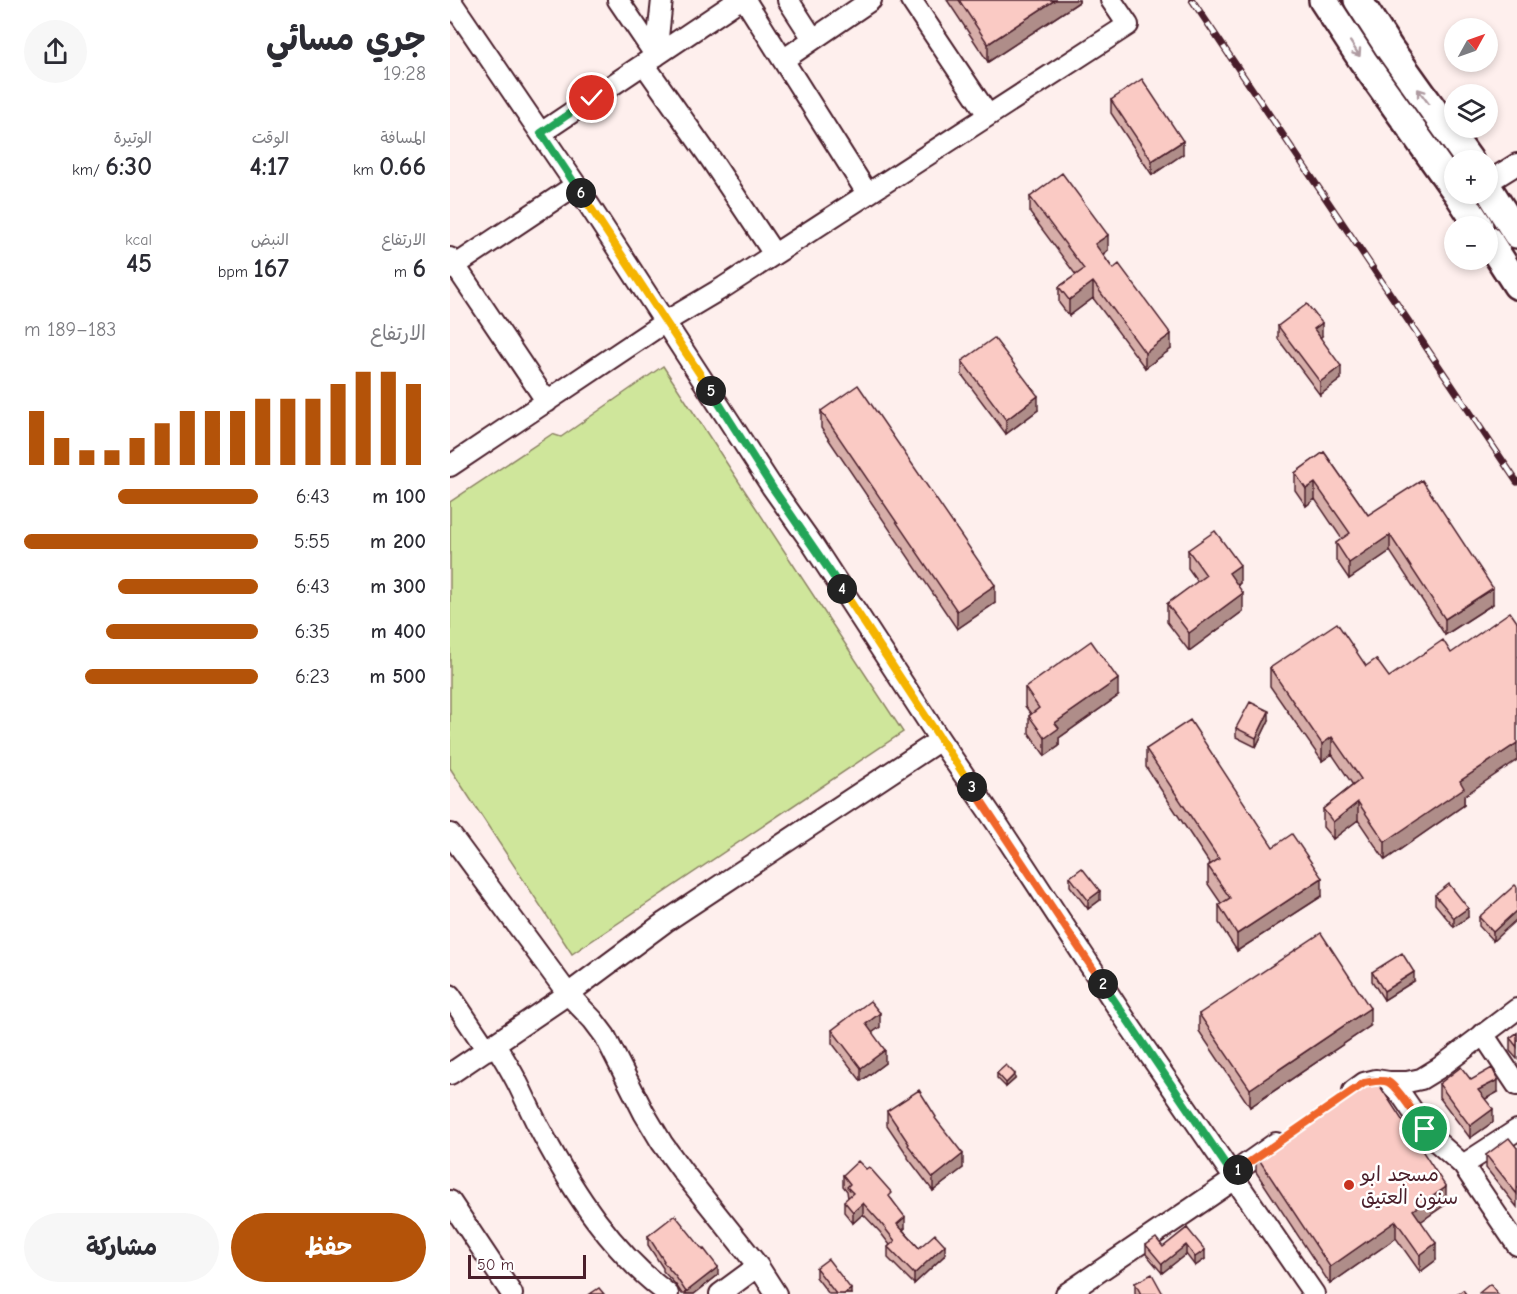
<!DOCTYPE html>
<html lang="ar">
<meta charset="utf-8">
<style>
body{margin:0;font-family:"Comic Neue","Playpen Sans Arabic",sans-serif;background:#f7f7f7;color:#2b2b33;direction:rtl;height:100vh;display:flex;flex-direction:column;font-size:22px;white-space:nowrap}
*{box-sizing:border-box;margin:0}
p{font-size:20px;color:#7c7c81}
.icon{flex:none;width:33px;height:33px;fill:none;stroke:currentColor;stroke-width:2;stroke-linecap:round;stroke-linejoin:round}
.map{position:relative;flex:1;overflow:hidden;direction:ltr}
.side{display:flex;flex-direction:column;background:#fff;width:450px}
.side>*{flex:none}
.needle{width:39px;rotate:50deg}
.tools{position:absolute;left:994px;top:18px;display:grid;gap:12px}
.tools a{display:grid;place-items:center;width:54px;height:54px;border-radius:50%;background:#fff;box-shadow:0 3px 9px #0003;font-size:30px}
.scale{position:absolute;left:18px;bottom:15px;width:118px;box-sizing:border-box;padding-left:6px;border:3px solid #4a1f2b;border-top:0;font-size:16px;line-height:21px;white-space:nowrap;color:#4a1f2b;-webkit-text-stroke:4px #fff;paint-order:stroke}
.pin{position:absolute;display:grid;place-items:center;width:51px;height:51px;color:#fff;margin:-26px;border:3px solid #fff;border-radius:50%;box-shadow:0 2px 6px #0007}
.km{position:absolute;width:30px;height:30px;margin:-15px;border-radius:50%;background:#222;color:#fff;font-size:16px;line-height:30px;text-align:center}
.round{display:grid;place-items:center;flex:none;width:63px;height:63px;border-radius:32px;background:#f7f7f7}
.headline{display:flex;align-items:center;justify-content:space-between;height:102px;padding:0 24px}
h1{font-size:33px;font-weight:700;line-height:45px}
.figures{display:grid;grid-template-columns:repeat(3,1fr);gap:9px;height:102px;padding:6px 24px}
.figures div{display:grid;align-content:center}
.figures b{font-size:26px;font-weight:700}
.figures small{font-size:16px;font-weight:400}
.figures p{font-size:16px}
.chart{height:168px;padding:12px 24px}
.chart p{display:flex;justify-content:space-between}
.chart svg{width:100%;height:108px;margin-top:6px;stroke:#b45309;stroke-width:6}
.primary-button{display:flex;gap:12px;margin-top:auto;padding:12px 24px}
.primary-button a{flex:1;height:69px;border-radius:36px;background:#b45309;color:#fff;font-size:24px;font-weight:700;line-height:69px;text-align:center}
.primary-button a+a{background:#f7f7f7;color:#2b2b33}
ul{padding:0 24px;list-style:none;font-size:20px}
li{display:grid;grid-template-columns:96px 72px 1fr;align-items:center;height:45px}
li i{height:15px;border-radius:8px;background:#b45309}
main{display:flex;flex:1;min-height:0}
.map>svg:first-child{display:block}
</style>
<main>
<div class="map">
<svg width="1067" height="1294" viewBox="0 0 1067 1294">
<rect width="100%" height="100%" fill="#feefed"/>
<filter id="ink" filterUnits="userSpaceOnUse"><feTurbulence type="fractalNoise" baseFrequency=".0167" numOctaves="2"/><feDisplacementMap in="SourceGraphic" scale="12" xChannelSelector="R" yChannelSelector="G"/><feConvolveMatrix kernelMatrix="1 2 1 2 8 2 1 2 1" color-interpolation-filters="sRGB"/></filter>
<g filter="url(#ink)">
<!-- green -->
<path fill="#cfe69b" stroke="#8c8263" stroke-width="1.5" d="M213 366 453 732 122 954 0 768V502L102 434 111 437Z"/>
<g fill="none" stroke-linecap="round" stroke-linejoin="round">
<!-- street casing -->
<g stroke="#4a1f2b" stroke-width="24">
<path id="street" d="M0 0 126 185 322 487 363 545 490 740 546 822 677 1022 864 1294
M168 0 206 56
M295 0 417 193
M338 0 360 34
M461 0 538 115
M206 56 212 0
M333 60 421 0
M194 64 260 158 324 254
M91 133 289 0
M1038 182 1067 164
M0 258 97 402
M0 269 126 185
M0 466 215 322 274 287 678 25 661 0
M0 834 118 994 143 1020 155 1036 194 1113 212 1143 233 1172 308 1266 326 1294
M0 995 37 1050
M1033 1034 1067 1085
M45 1044C53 1057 61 1070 68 1084 76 1100 83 1117 92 1133 124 1193 163 1253 218 1294
M0 1074 118 994 215 922 490 740
M939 1082 953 1097 975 1129 987 1142 1013 1165 1067 1245
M903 1091 914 1083 926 1080 939 1082H957L971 1079 989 1068 1067 1009
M1013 1165 1067 1130
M782 1174 826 1143
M0 1201 62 1294
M270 1294 308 1266
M616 1294 785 1179"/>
</g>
<!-- secondary casing -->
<g stroke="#4a1f2b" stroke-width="32">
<path id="secondary" d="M873 0 913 61 1005 190
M908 0 939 48 1019 160
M1038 188 1067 234
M1008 194 1029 226
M1038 240 1067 285"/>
</g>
<!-- street -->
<use href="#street" stroke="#fff" stroke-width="20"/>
<!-- secondary -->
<use href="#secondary" stroke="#fff" stroke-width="27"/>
<!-- rail casing -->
<g stroke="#4a1f2b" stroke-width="7">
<path id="rail" d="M742 0 1067 482"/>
</g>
<!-- rail -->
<use href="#rail" stroke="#fff" stroke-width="4.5" stroke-dasharray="14" stroke-linecap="butt"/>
</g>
<!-- wall -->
<path fill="#d7aea9" stroke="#4a1f2b" stroke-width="1.5" d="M497 0H629V2L538 62Z
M661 100 733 154 702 175 661 113Z
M580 197 658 250 653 255 721 349 695 368 643 298 619 316 609 303V287L626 275 580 213Z
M828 326 872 336 870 338 891 379 870 395 828 339Z
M512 361 588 410 556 434 512 375Z
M371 411 545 603 507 629 371 428Z
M874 452 918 515 1043 604 995 635 940 551 899 579 886 560V543L892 539 865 499 856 506 845 490V473Z
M738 550 790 583 788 585 793 611 739 651 717 622V604L748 582 738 568Z
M916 666 1014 796V805L935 860 908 820 883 839 873 827V809L903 785 882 754 872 761 820 686V668Z
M575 688 668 696 609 738V746L595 756 579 733V716L581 714 575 706Z
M819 720 806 747 786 737V728Z
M696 749 823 847 872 896 787 951 769 923V905L771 903 758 884V866L760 864 696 767Z
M620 877 650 900 638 909 620 886Z
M1067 887 1043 941 1029 926V917Z
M985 895 1018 917 1004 927 985 904Z
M922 972 964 981 934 1000 922 981Z
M749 1014 920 1026 800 1107 749 1031Z
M430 1027 422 1032 435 1063 411 1081 382 1043V1030Z
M1067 1033V1059L1060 1051V1038Z
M547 1073 565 1079 556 1087 547 1078Z
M1021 1080 1048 1092 1035 1099 1043 1122 1020 1138 989 1097V1084Z
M437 1111 486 1120 513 1168 483 1191 458 1158V1156L437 1125Z
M1067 1148V1207L1036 1168V1155Z
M806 1155 996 1204 971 1221 986 1260 970 1272 946 1238 880 1284 806 1172Z
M393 1175 442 1200 455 1228 453 1230 469 1248 495 1255 464 1284 438 1258V1247L440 1245 430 1232 413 1214 403 1223 394 1212V1201L398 1198 397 1191 393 1186Z
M737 1228 755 1259 745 1266 736 1254 712 1273 696 1254V1245L713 1247Z
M198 1236 268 1275 244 1294H232L226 1285 213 1271V1268L198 1245Z
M366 1268 401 1294H379L366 1277Z
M685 1283 713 1294H685Z"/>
<!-- shaded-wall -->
<path fill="#af8d89" stroke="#4a1f2b" stroke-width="1.5" d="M605 0H629V2L538 62V44Z
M733 141V154L702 175V161Z
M658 235V250L645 260V244Z
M643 282V298L619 316V300Z
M872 323V336L864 343V329Z
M721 334V349L695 368V353Z
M891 366V379L870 395V382Z
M588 396V410L556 434V420Z
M865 483V499L856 506V489Z
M940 535V551L899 579V563Z
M790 565V583L779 591V573Z
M545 585V603L507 629V611Z
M1043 588V604L995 635V619Z
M793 593V611L739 651V633Z
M668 679V696L609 738V746L595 756V738L605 723Z
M819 711V720L806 747V738Z
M882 737V754L872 761V744Z
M1067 743V760L1014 796V805L935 860V842L1010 781Z
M908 802V820L883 839V822Z
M872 878V896L787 951V934Z
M650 891V900L638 909V900Z
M1018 908V917L1004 927V918Z
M1067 910V919L1043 941V932Z
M964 972V981L934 1000V991Z
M920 1008V1026L800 1107V1089Z
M430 1013V1027L416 1037V1024Z
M435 1050V1063L411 1081V1068Z
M565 1074V1079L556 1087V1083Z
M1048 1080V1092L1028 1103V1090Z
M1043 1109V1122L1020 1138V1126Z
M513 1154V1168L483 1191V1178Z
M996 1187V1204L963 1227V1210Z
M413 1203V1214L403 1223V1212Z
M455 1217V1228L447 1234V1224Z
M946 1221V1238L880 1284V1267Z
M986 1243V1260L970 1272V1255Z
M495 1245V1255L464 1284V1274Z
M736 1245V1254L712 1273V1264Z
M755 1250V1259L745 1266V1257Z
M268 1267V1275L244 1294H236V1292Z
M401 1289V1294H394Z"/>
<!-- building -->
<path fill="#facac4" stroke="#4a1f2b" stroke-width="1.5" d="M509 0H605L538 44Z
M692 79 733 141 702 161 661 100Z
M612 173 658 235 645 244 663 269 669 264 721 334 695 353 643 282 619 300 609 287 634 269 580 197Z
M857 304 872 323 864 329 891 366 870 382 828 326Z
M544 338 588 396 556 420 512 361Z
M408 385 545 585 507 611 371 411Z
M874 452 918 515 972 480 1043 588 995 619 940 535 899 563 886 543 900 533 865 483 856 489 845 473Z
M765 531 790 565 779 573 793 593 739 633 717 604 756 575 738 550Z
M1060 612 1067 622V743L1010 781 1014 788 935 842 908 802 883 822 873 809 911 779 882 737 872 744 820 668 887 623 916 666 926 659 939 677 993 640 1001 653Z
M641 641 668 679 605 723 609 728 595 738 579 716 589 708 575 688Z
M800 702 819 711 806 738 786 728Z
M740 720 823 847 842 834 872 878 787 934 769 905 780 898 758 866 769 859 696 749Z
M632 868 650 891 638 900 620 877Z
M999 884 1018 908 1004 918 985 895Z
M1065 885 1067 887V910L1043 932 1029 917Z
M871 933 920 1008 800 1089 749 1014Z
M952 953 964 972 934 991 922 972Z
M420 1001 430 1013 416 1024 435 1050 411 1068 382 1030Z
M1067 1033V1047L1060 1038Z
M556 1065 565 1074 556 1083 547 1073Z
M1011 1067 1021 1080 1042 1068 1048 1080 1028 1090 1043 1109 1020 1126 989 1084Z
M919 1077H924L996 1187 963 1210 986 1243 970 1255 946 1221 880 1267 806 1155Z
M469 1090 486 1117 485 1118 513 1154 483 1178 458 1145 459 1144 437 1111Z
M1059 1138 1067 1148V1194L1036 1155Z
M408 1161 416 1169 419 1167 442 1193 439 1196 455 1217 447 1224 469 1248 485 1234 495 1245 464 1274 438 1247 445 1241 430 1222 413 1203 403 1212 394 1201 403 1193 397 1187 400 1184 393 1175Z
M225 1215 253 1250 254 1249 268 1267 236 1292 226 1277 213 1262 214 1261 198 1236Z
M737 1228 755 1250 745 1257 736 1245 712 1264 696 1245 706 1238 713 1247Z
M378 1259 401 1289 394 1294H386L366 1268Z
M702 1274 713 1294H691L685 1283Z
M1040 1284 1048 1294H1030L1029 1293Z
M149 1288 154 1294H140Z
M1013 1290 1016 1294H1007Z"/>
<!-- one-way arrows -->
<defs><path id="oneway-shaft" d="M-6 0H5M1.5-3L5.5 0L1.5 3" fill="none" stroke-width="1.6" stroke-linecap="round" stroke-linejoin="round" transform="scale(1.5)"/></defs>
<g stroke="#ae9aa0">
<use href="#oneway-shaft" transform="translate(905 49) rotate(57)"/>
<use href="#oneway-shaft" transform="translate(973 96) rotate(-126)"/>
</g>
</g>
<g fill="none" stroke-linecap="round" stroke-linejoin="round" filter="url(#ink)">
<!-- split-1 casing -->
<g stroke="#fff" stroke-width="12">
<path id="split-1" d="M788 1170 914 1083C921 1082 931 1079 938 1082 947 1086 968 1119 975 1129"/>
</g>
<!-- split-2 casing -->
<g stroke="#fff" stroke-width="12">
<path id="split-2" d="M653 984 782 1174 788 1170"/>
</g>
<!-- split-3 casing -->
<g stroke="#fff" stroke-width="12">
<path id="split-3" d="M522 787 653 984"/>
</g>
<!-- split-4 casing -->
<g stroke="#fff" stroke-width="12">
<path id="split-4" d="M392 589 522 787"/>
</g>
<!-- split-5 casing -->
<g stroke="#fff" stroke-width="12">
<path id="split-5" d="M261 391 322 487 392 589"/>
</g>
<!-- split-6 casing -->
<g stroke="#fff" stroke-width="12">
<path id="split-6" d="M131 193 261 391"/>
</g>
<!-- split-7 casing -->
<g stroke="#fff" stroke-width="12">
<path id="split-7" d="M131 193 91 133 142 98"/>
</g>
<!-- split-1 -->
<use href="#split-1" stroke="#f0652b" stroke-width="8"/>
<!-- split-2 -->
<use href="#split-2" stroke="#22a559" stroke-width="8"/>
<!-- split-3 -->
<use href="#split-3" stroke="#f0652b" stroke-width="8"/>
<!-- split-4 -->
<use href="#split-4" stroke="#f5b400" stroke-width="8"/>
<!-- split-5 -->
<use href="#split-5" stroke="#22a559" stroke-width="8"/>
<!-- split-6 -->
<use href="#split-6" stroke="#f5b400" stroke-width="8"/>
<!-- split-7 -->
<use href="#split-7" stroke="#22a559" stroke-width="8"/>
</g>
<!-- markers -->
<circle fill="#c8321e" stroke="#fff" stroke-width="2" cx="899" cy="1185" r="6"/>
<g text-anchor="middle" stroke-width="5" stroke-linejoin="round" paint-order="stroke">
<!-- poi labels -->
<g font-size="20" fill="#4a1f2b" stroke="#fff" text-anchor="start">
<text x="911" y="1181">مسجد ابو<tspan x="911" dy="23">سنون العتيق</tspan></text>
</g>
</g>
</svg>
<div class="tools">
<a><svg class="needle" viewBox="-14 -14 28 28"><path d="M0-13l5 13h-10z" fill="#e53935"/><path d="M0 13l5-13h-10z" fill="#7c7c81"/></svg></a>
<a><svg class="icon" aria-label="layers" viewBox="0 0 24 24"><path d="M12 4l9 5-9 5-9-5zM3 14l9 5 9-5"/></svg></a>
<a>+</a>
<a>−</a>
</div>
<div class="scale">50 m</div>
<div class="pin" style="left:975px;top:1129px;background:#1e9e55"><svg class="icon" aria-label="arrive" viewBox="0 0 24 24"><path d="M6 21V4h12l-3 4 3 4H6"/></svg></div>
<div class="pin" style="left:142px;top:98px;background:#d93025"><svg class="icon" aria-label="check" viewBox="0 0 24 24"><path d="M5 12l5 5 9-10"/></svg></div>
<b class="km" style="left:788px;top:1170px">1</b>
<b class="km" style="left:653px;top:984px">2</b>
<b class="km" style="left:522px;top:787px">3</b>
<b class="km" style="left:392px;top:589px">4</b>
<b class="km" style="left:261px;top:391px">5</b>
<b class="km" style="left:131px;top:193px">6</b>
</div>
<section class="side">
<div class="headline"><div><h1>جري مسائي</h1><p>19:28</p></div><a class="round"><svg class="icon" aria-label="share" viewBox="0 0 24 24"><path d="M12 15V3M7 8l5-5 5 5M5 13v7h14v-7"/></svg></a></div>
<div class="figures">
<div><p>المسافة</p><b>0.66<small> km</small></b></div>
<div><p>الوقت</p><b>4:17</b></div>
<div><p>الوتيرة</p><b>6:30<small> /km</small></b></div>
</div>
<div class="figures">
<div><p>الارتفاع</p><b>6<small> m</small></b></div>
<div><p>النبض</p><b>167<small> bpm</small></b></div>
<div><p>kcal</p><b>45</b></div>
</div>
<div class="chart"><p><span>الارتفاع</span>183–189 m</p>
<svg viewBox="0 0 160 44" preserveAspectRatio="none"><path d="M5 44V22M15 44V33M25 44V38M35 44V38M45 44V33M55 44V27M65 44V22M75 44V22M85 44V22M95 44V17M105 44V17M115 44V17M125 44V11M135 44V6M145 44V6M155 44V11"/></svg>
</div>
<ul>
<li><b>100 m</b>6:43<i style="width:60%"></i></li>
<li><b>200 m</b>5:55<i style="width:100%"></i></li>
<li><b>300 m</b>6:43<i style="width:60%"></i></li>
<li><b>400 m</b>6:35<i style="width:65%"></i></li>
<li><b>500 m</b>6:23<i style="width:74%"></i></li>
</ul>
<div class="primary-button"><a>حفظ</a><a>مشاركة</a></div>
</section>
</main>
